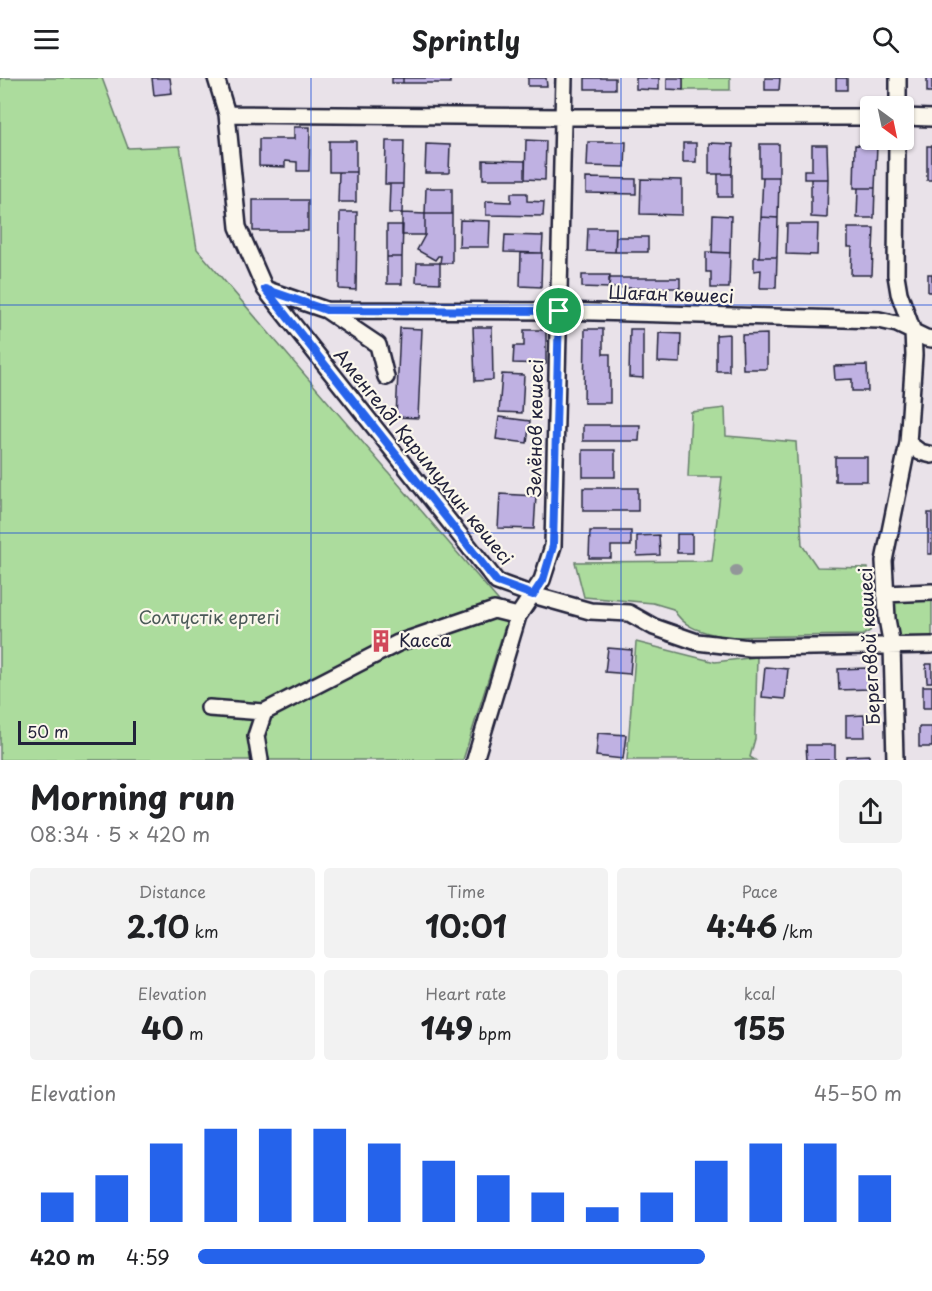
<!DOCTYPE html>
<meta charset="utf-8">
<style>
body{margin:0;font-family:"Playpen Sans",sans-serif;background:#f2f2f2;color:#202124;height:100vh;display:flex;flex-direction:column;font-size:22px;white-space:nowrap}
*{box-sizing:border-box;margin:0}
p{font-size:20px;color:#757577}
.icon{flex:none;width:33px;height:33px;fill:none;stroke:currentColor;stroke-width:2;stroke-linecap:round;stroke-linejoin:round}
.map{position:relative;height:682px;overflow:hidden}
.sheet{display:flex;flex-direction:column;background:#fff;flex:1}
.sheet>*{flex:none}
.needle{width:39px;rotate:147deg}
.buttons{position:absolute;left:860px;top:18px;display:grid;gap:12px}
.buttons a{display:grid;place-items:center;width:54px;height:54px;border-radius:6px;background:#fff;box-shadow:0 2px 4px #0004;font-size:30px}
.scale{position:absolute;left:18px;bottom:15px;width:118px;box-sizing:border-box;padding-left:6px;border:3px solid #22223b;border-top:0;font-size:16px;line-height:21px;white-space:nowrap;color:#22223b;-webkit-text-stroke:4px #fbf7ec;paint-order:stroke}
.pin{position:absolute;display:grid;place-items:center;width:51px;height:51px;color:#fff;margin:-26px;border:3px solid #fff;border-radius:50%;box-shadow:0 2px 6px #0007}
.round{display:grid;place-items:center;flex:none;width:63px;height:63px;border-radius:6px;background:#f2f2f2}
.overview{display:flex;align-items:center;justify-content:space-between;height:102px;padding:0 30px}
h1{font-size:33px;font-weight:700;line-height:45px}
.stats{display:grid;grid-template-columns:repeat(3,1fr);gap:9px;height:102px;padding:6px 30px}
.stats div{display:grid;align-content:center;border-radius:6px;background:#f2f2f2;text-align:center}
.stats b{font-size:30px;font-weight:700}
.stats small{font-size:16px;font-weight:400}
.stats p{font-size:16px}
.chart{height:168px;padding:12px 30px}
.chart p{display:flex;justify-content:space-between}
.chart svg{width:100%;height:108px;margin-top:6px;stroke:#2563eb;stroke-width:6}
ul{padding:0 30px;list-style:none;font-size:20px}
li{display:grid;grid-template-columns:96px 72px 1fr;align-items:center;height:45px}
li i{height:15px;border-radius:8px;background:#2563eb}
header{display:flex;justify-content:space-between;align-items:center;height:78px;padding:0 30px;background:#fff;font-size:27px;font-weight:700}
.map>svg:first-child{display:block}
</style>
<header><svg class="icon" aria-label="menu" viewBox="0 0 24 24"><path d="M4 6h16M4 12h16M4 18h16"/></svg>Sprintly<svg class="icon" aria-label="search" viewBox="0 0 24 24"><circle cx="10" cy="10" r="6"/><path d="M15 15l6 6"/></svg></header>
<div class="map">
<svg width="932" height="682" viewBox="0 0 932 682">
<rect width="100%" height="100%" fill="#e9e2e9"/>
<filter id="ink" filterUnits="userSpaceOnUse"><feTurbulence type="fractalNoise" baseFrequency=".0167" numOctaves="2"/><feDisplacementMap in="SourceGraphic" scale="12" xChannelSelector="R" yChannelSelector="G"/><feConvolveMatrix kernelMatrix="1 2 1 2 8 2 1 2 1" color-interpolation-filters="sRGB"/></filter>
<g filter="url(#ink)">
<!-- green -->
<path fill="#acdc9d" stroke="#677f6c" stroke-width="1.5" d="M0 0H102L128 70 180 68 197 171 509 535 463 682H0Z
M683 0H730V12H683Z
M725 330 726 358 796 364 802 467 817 489 868 490 872 548 870 553 863 557 723 559C701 553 685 551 673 531L653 525 584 519 575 484 712 483 722 399H688L691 334Z
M932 514V567L892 568 885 516Z
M636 564 715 584 757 579 755 661 750 679 755 682H627Z"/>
<!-- building -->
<path fill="#bfb1e2" stroke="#22223b" stroke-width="1.5" d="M152 0H170L172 15 154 17Z
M392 0H403V5H392Z
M403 0H450V5H403Z
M528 0H546L547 8H528Z
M585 0H615V11H585Z
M636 0H659V12L636 11Z
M667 0H683V12L667 11Z
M765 0H780L779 12H765Z
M836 0H847V12H836Z
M927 0H932V14H927Z
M294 49H310L309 93H297V84L285 83V89L259 88V61H294Z
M526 62 546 63 545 102 525 101Z
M329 63H356V94H329Z
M386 63H404L403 106H385Z
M588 64H626L625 89 587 88Z
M683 65H696V84H683Z
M709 65 733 66 732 96H709Z
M426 66 450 67 449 95H425Z
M760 66H779V99H760Z
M812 67H827L828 101H804V92H812Z
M855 67 877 68 875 110H854Z
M927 68H932V102H927Z
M483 82 525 83V101H483Z
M339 94H356V124H338Z
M718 96H732V119H718Z
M763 99H779L778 140 761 139Z
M586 100 636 101V116L586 115Z
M641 101 682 102V137L640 136Z
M811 101H828L827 140 811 139Z
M390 106H403L402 135H389Z
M426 110H452V136H425Z
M858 110H875L874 140H857Z
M511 115H527V123L544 124 543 138 486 137V123L511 124Z
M253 122H308V153H253Z
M340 134H357L356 212 339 211Z
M402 135 425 136V157H402Z
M425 136H452V185H440L441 178H438L435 182 417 172 425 157Z
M713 137 731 138 730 175 712 174Z
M761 139 778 140 777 179H759Z
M460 142 490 143 489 169H459Z
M787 146H818L817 177 786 176Z
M387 147H403L402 179H387Z
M588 150H616L615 174 587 173Z
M848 150H874L872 197H851L852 169H848Z
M505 157 543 158 542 175 504 174Z
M616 159H648V174H615Z
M706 174 730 175 729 210H711V194H706Z
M521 175H542L541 209 520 208Z
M387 179H402V206H387Z
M754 179H777L776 210H760L761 192 754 193Z
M417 185H440V205L416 204Z
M928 196H932V214H928Z
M582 197H610L609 210 582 209Z
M609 200H680V210H609Z
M473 249H492L493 302 475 303Z
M400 250 422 251 418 340 396 339Z
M585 251H603V276H610V325H584Z
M630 251H643V300L629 299Z
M524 252H546V286L513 285 514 268H524Z
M659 255 681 256 680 285 658 284Z
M729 256V293H716V257Z
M767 256V291H743L742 257Z
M867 287 868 313H852V301L835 302 834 288Z
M502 296 524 297 522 335 499 334Z
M499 339 530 343 527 365 496 361Z
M583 347H640L639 363H583Z
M583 372H615V399H583Z
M835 379H867V403H835Z
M583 410H638V433H583Z
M500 416 536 418 534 451 498 450Z
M928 435H932V476H928Z
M590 453H631V468H611V480H589Z
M677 456H692V475H677Z
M659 457 660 477 637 478V458Z
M384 558 386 563 378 568 375 563Z
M608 570 632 572 630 596 605 594Z
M926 586H932V604H927Z
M765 589 788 591 785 621 762 619Z
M868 590 869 611 839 612 838 591Z
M923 608H932V630H923Z
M864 637 865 659H846V638Z
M919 649H932V669H919Z
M598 655 626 657 623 681 596 678Z
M806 667H835V682H807Z
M869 677V682H846V678Z"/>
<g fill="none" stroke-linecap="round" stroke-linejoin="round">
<!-- minor casing -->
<g stroke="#22223b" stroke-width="20">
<path id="minor" d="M216 0 227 36 238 149 265 211 497 504 533 517 590 533 629 535 654 549 697 564 749 570 932 567
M898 28V0
M227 36 563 39H870
M903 39 932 40
M265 211 326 232 559 233 879 242 897 246 926 260 932 261
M326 232 378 267 386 299
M908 365 920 374 932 377
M885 516 932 514
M209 630 264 634 398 565 494 532 518 538
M260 682 256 658 264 634
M475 682 518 538 542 502 553 468 564 0
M895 682 892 568 887 541 884 483 908 365 914 277 913 254 899 215 896 197 897 62"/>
</g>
<!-- minor -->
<use href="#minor" stroke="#fbf7ec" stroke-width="15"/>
</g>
<!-- trees -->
<circle fill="#929799" cx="736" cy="493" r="6"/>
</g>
<g fill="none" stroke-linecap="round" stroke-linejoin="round" filter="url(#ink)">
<!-- route casing -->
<g stroke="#fff" stroke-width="12">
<path id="route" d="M265 211 326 232 559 233 553 468 543 502 533 517 497 504Z"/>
</g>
<!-- route -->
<use href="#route" stroke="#2563eb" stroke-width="8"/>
</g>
<!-- grid -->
<path fill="none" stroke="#1d4ed8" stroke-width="1.5" stroke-opacity="0.55" d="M311 0V682M621 0V682M0 227H932M0 455H932"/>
<!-- icons -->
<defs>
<g id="building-bare" transform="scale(1.8)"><path d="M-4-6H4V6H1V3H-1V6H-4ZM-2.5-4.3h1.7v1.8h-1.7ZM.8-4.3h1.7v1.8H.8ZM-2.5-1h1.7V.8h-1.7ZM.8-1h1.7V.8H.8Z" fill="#d1495b" stroke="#fbf7ec" stroke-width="2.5" paint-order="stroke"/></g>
</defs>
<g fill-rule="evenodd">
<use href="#building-bare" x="381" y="563"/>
</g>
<g text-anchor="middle" stroke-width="4.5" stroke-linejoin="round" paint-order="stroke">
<!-- street labels -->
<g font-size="18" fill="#22223b" stroke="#fbf7ec">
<text transform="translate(671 217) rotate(2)" y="6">Шаған көшесі</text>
<text transform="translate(536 350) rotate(-89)" y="6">Зелёнов көшесі</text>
<text transform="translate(423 379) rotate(51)" y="6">Аменгелді Қаримуллин көшесі</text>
<text transform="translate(870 568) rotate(-93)" y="6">Береговой көшесі</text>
</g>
<!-- park labels -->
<g font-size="18" fill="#4b5a58" stroke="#fbf7ec">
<text x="209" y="546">Солтүстік ертегі</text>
</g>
<!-- poi labels -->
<g font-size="18" fill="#22223b" stroke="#fbf7ec" text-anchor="start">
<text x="399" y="569">Касса</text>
</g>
</g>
</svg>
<div class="buttons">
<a><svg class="needle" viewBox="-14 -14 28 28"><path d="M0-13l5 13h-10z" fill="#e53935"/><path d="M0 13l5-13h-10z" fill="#757577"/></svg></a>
</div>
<div class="scale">50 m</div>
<div class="pin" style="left:559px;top:233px;background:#1e9e55"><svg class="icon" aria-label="arrive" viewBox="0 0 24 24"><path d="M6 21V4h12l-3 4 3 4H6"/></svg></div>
</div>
<section class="sheet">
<div class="overview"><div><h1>Morning run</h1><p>08:34 · 5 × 420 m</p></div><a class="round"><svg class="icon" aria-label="share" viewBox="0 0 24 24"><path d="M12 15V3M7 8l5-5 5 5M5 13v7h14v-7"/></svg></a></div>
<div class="stats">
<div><p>Distance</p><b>2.10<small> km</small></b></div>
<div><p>Time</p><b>10:01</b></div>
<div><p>Pace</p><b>4:46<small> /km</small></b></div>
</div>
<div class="stats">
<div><p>Elevation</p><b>40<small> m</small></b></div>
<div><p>Heart rate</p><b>149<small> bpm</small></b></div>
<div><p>kcal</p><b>155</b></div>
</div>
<div class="chart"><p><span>Elevation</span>45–50 m</p>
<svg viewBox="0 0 160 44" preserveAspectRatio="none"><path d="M5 44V32M15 44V25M25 44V12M35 44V6M45 44V6M55 44V6M65 44V12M75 44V19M85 44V25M95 44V32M105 44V38M115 44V32M125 44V19M135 44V12M145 44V12M155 44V25"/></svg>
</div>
<ul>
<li><b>420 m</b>4:59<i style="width:72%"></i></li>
</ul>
</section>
